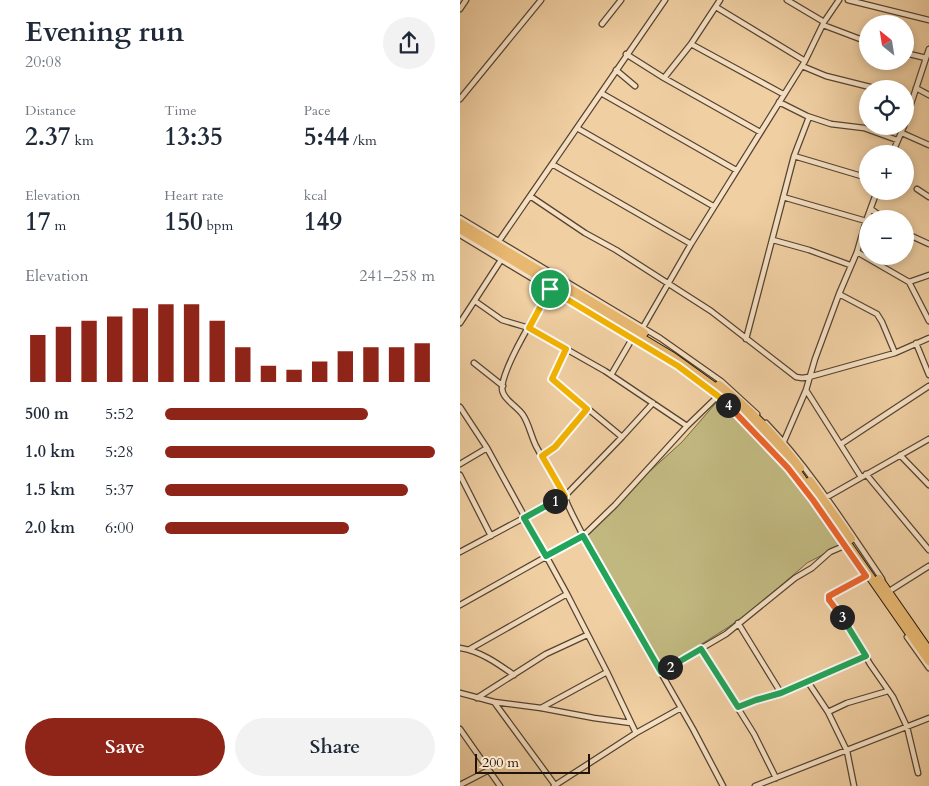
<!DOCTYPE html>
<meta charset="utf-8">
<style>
body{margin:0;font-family:Cardo,serif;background:#f2f2f3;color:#1f2937;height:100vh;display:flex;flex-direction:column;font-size:19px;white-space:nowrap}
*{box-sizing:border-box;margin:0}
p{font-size:16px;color:#747a83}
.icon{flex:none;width:28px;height:28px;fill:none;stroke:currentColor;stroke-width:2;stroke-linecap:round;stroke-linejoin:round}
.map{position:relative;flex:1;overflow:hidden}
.side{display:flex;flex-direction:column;background:#fff;width:460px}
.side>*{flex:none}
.needle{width:32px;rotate:330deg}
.controls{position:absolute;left:399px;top:15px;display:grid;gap:10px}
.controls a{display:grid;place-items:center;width:55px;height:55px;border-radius:50%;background:#fff;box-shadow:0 2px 8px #0003;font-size:25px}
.scale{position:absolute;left:15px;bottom:12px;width:115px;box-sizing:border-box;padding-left:5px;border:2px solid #23140b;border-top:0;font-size:14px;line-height:18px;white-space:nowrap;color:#23140b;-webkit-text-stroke:4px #f5e0c3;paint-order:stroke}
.pin{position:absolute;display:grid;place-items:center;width:42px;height:42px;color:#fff;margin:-21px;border:2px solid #fff;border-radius:50%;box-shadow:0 1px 5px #0007}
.km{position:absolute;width:25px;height:25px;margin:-12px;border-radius:50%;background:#222;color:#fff;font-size:14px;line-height:25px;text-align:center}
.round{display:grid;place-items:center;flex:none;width:52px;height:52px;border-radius:26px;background:#f2f2f3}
.headline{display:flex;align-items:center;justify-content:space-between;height:85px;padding:0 25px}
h1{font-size:28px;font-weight:700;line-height:38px}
.figures{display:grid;grid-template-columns:repeat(3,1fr);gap:8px;height:85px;padding:5px 25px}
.figures div{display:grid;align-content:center}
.figures b{font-size:25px;font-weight:700}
.figures small{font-size:14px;font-weight:400}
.figures p{font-size:14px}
.chart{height:140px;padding:10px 25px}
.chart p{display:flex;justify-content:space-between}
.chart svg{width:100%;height:90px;margin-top:5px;stroke:#8f2418;stroke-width:6}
.cta{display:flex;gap:10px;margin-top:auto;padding:10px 25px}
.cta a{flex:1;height:58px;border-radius:30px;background:#8f2418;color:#fff;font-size:20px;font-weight:700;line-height:58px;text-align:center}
.cta a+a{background:#f2f2f3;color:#1f2937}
ul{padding:0 25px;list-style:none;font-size:16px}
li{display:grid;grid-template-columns:80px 60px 1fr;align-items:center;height:38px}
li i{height:12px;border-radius:6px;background:#8f2418}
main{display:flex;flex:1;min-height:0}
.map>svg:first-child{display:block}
</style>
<main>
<section class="side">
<div class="headline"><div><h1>Evening run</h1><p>20:08</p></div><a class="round"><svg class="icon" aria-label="share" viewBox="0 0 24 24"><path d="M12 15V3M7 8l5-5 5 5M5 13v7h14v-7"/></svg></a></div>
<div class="figures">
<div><p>Distance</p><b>2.37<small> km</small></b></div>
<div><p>Time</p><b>13:35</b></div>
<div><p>Pace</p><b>5:44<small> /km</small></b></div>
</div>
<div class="figures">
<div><p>Elevation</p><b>17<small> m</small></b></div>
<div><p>Heart rate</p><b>150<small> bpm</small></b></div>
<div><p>kcal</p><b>149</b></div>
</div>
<div class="chart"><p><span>Elevation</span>241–258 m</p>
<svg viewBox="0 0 160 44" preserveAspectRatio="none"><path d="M5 44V21M15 44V17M25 44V14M35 44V12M45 44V8M55 44V6M65 44V6M75 44V14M85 44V27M95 44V36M105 44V38M115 44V34M125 44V29M135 44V27M145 44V27M155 44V25"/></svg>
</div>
<ul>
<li><b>500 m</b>5:52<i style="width:75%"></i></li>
<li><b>1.0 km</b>5:28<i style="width:100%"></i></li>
<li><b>1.5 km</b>5:37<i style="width:90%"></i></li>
<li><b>2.0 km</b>6:00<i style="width:68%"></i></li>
</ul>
<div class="cta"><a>Save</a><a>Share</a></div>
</section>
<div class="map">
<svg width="469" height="786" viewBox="0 0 469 786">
<rect width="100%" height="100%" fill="#f0cfa2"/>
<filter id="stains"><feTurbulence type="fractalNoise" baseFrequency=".004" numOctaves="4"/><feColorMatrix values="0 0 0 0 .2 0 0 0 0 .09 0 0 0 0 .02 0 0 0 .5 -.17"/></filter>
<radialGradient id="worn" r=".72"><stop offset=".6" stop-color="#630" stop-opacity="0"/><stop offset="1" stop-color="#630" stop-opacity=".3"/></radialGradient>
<!-- green -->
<path fill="#c1b880" stroke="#726646" d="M261 397C294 425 324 458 350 492 363 508 373 526 385 543L347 563 294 609 267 628 229 652 200 665C177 621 151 578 127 534L190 471 222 442Z"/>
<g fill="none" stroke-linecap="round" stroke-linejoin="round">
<!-- street casing -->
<g stroke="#564331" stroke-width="7">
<path id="street" d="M327 0 364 22
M388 0 469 20
M256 7 345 61
M0 9 6 0
M142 24 161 0
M363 25 408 42
M231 44 323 94
M445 53 466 58
M166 54 204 78 300 132
M342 66 366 76 418 89
M156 70 175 86
M204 78 231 44 260 0
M456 88 469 95
M141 93 276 170
M0 99 81 0
M319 102 347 116 371 124 404 128 437 140
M445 122 469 49
M117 128 253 206
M442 133 469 145
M432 154 444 126
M334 156 408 178
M92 164 231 244
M457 189 469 197
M70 196 125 233 156 250 251 311 336 377 342 378 349 377 435 353 469 338
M323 197 406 221
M411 209 425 219
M0 218 200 338 261 381 297 414
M445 233 469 244
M0 235 218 366 258 396 328 468 349 495
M313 240 349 250 390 265
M39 241 205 0
M397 252 449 282 469 321
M449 282 469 275
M90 289C78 311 43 366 42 388 42 399 57 406 63 415 69 424 71 436 76 446 85 463 95 479 105 496 105 503 119 526 123 536L233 729 263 786
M379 294 417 314 422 322 435 353
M15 301 42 320 69 328 145 371 227 426
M0 323 41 260
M182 329 231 244 345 61 364 22 379 0
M286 339 334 156 349 117
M456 343 469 375
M106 349 92 379 162 437
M14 363 43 386
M151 375 172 339
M346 390 401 477
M0 407 27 448 107 594 147 672 176 733
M306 423C351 470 385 525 422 579
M324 441 346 390 355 359 379 294 397 252 406 221 417 191
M381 444 469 386
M440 455 469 485
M82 456 95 447 127 409
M0 464 27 448
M406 474 469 550
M0 475 31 536
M367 497 469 439
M0 552 105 496 162 437 193 403
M406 577 368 597 386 622 410 664 433 697 447 727 458 773
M431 590 469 566
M0 605 123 536 155 505 227 426 258 396
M278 623 321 693
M447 637 469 668
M0 648C20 651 37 663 54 675
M10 649 107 594
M241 649 294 734 316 778
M201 672 266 634 335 578 352 568 370 552 384 546
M348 682 368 712 387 751 394 786
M0 693 34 702 81 708 134 718 171 723
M17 698 86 654 127 635
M34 702 95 785
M277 707 296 700 321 693 406 656
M81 708 147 672
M368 712 387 703 428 691
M0 729 40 786
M0 785 29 770
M94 786 176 733 221 708
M295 786 469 718"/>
</g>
<!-- highway casing -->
<g stroke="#23140b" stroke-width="10">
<path id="highway" d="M0 223 184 333
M0 229 213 357 256 388 284 414 308 436 340 476 469 661
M259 385C290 409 316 437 340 468
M350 481 391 539
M419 579 469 651"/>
</g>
<!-- street -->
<use href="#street" stroke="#f5e0c3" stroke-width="4.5"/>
<!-- highway -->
<use href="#highway" stroke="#e8b871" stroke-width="8"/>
</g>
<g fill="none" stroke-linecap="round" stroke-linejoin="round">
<!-- split-1 casing -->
<g stroke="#fff" stroke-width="10">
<path id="split-1" d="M90 289 69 328 106 349 92 379 127 409 95 447 82 456 105 496 95 501"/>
</g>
<!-- split-2 casing -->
<g stroke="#fff" stroke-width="10">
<path id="split-2" d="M95 501 64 518 86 556 123 536 201 672 210 667"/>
</g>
<!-- split-3 casing -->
<g stroke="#fff" stroke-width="10">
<path id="split-3" d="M210 667 241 649 278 707 296 700 321 693 406 656 382 617"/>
</g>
<!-- split-4 casing -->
<g stroke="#fff" stroke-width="10">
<path id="split-4" d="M268 405 328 468 353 500 406 576 369 596V600L382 617"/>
</g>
<!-- split-5 casing -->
<g stroke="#fff" stroke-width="10">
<path id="split-5" d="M90 289 218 366 258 396 268 405"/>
</g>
<!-- split-1 -->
<use href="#split-1" stroke="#f5b400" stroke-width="6"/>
<!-- split-2 -->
<use href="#split-2" stroke="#22a559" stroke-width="6"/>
<!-- split-3 -->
<use href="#split-3" stroke="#22a559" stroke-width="6"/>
<!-- split-4 -->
<use href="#split-4" stroke="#f0652b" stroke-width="6"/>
<!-- split-5 -->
<use href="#split-5" stroke="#f5b400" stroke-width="6"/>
</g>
<rect width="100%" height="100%" filter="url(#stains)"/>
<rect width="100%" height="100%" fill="url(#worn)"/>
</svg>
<div class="controls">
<a><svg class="needle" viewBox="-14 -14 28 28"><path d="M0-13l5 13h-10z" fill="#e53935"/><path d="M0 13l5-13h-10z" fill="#747a83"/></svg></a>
<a><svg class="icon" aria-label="locate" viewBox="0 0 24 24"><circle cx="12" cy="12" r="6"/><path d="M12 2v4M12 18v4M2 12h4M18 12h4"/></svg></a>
<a>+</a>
<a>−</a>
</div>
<div class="scale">200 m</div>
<div class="pin" style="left:90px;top:289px;background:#1e9e55"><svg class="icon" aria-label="arrive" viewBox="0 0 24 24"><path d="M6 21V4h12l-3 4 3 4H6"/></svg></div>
<b class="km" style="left:95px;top:501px">1</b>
<b class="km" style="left:210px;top:667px">2</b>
<b class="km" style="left:382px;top:617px">3</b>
<b class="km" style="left:268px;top:405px">4</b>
</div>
</main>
